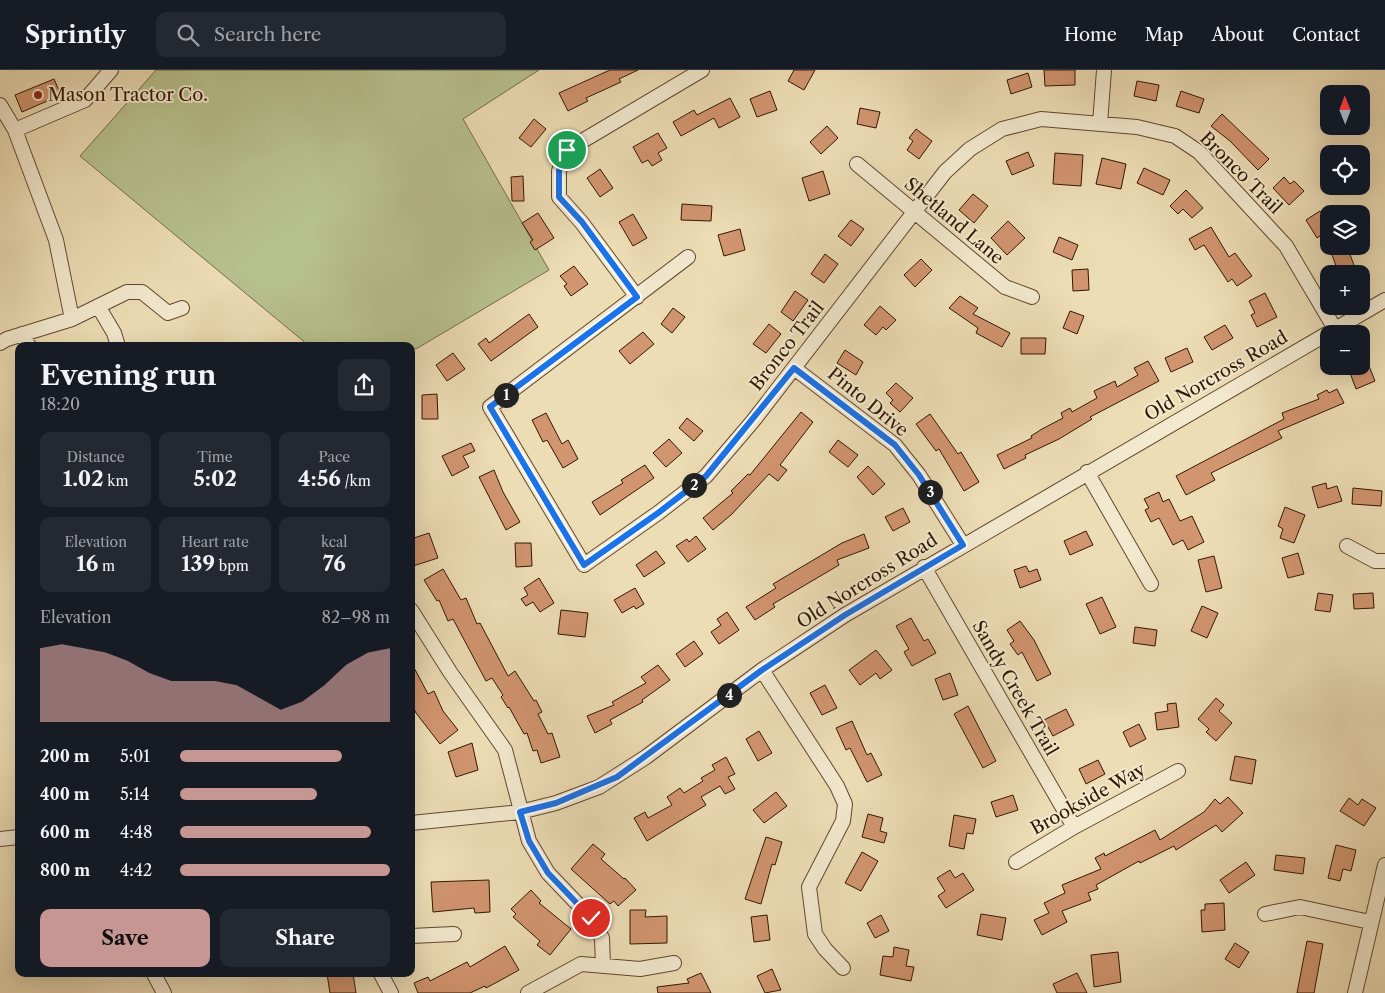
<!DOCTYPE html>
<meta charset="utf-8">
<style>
body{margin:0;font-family:"Libre Caslon Text",serif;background:#242831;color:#f1f3f6;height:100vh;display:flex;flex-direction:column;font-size:19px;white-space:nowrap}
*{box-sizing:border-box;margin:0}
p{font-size:16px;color:#9ea1a6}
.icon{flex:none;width:28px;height:28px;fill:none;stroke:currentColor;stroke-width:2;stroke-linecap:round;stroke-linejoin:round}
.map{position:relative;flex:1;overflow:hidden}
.drawer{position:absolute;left:15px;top:272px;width:400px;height:635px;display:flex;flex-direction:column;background:#171b24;border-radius:10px;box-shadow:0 5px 20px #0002}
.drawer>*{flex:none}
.needle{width:32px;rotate:359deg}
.buttons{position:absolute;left:1320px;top:15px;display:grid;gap:10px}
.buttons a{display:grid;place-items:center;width:50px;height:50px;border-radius:10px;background:#171b24;box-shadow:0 5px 20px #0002;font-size:25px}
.pin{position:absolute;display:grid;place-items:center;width:42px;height:42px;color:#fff;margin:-21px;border:2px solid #fff;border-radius:50%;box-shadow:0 1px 5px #0007}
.km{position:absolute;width:25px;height:25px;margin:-12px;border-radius:50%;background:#222;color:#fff;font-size:14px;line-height:25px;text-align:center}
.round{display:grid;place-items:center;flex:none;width:52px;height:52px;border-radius:10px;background:#242831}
.headline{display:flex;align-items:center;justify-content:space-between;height:85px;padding:0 25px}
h1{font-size:28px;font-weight:700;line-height:38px}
.stats{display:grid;grid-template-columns:repeat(3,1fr);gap:8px;height:85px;padding:5px 25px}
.stats div{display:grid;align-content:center;border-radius:10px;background:#242831;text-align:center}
.stats b{font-size:21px;font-weight:700}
.stats small{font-size:14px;font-weight:400}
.stats p{font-size:14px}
.chart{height:140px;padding:10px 25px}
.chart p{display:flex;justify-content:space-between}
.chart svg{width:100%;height:90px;margin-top:5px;fill:#c59692;opacity:.7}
.primary-button{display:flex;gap:10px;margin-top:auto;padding:10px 25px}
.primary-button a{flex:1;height:58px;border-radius:10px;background:#c59692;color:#111;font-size:20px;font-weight:700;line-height:58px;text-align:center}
.primary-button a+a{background:#242831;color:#f1f3f6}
ul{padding:0 25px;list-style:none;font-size:16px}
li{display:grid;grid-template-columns:80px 60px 1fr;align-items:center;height:38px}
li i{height:12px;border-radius:6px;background:#c59692}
header{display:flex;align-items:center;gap:30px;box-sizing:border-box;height:70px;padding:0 25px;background:#171b24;border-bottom:1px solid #363941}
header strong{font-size:24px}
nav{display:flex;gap:28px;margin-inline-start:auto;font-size:18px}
.search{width:350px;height:45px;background:#242831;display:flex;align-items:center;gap:12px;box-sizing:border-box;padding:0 18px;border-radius:10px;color:#9ea1a6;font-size:19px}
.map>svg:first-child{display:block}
</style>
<header>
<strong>Sprintly</strong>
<div class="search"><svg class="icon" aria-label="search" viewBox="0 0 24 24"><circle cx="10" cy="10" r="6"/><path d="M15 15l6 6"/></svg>Search here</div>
<nav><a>Home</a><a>Map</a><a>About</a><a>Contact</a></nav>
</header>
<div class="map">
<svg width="1385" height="923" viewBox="0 0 1385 923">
<rect width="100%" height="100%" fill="#edddb5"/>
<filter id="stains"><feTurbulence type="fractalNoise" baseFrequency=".004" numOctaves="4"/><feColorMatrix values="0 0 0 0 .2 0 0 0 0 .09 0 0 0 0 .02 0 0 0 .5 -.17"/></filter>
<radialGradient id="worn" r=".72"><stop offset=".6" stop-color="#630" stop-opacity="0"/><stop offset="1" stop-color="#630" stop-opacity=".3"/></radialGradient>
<!-- green -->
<path fill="#b7c18e" stroke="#746c48" d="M156 0H539L463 49 549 200 416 279 411 278V276L308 275 80 86Z"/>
<!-- building -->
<path fill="#d19570" stroke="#321702" d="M610 0H638L619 9 621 12 586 28 588 31 568 41 559 23Z
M794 0H815L804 20 788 11Z
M1044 0H1075V15L1045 16Z
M1028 3 1032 17 1011 24 1007 10Z
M54 9 61 25 22 42 15 25Z
M1137 11 1159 15 1156 31 1134 26Z
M770 21 777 40 757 47 750 29Z
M1181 21 1204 29 1199 43 1176 36Z
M730 28 740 47 719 58 714 48 681 66 673 52 694 40 697 45Z
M860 38 880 42 876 58 857 54Z
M1222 44 1269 89 1258 100 1230 71 1211 56Z
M534 49 546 59 531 77 519 68Z
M827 56 838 68 821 84 810 72Z
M916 59 932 71 919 89 907 80 913 71 909 68Z
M658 63 667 78 658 83 662 90 652 96 648 90 642 93 633 77Z
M1028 82 1034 96 1012 105 1006 91Z
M1055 83 1083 85 1081 116 1053 114Z
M1102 88 1126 94 1121 119 1096 114Z
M1144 98 1170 110 1163 125 1137 113Z
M600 99 613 118 600 127 587 108Z
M823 101 830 124 809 131 802 108Z
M523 106 524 131H512L511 107Z
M1284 107 1290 114 1294 111 1304 121 1289 135 1273 118Z
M1186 120 1203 138 1192 148 1183 139 1178 144 1170 136Z
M973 124 988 136 974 153 959 140Z
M682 134 712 136 711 151 681 150Z
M1320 141 1329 154V160L1317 168 1306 150Z
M538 143 554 168 535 180 530 172 533 170 522 153Z
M633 144 647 168 633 176 619 152Z
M851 150 864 159 851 176 838 166Z
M1008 151 1025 168 1007 185 991 168Z
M1211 157 1229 187 1235 183 1252 206 1237 216 1232 209 1228 212 1204 175 1195 180 1189 169Z
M740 159 745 180 724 186 718 165Z
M1059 167 1078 175 1072 190 1053 182Z
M1347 177 1356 200 1339 204 1331 182Z
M825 184 838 194 824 213 811 204Z
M921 189 932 200 915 217 904 205Z
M574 196 588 214 571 226 564 216 567 214 560 206Z
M1088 199 1089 220 1073 221 1072 200Z
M795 221 808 230 793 251 781 242Z
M1265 223 1277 247 1257 257 1251 245 1255 243 1249 231Z
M960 226 978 238 973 244 1010 263 1002 277 976 263 978 258 949 238Z
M880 236 896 250 886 260 883 257 876 265 864 255Z
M673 238 685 247 672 263 661 254Z
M1070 241 1084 246 1077 264 1063 258Z
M529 244 538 257 491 291 478 274 486 268 489 273Z
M769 254 781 264 766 283 753 274Z
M1225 255 1233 268 1212 280 1204 267Z
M643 262 654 274 630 294 619 281Z
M1021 268H1046L1045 284H1021Z
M1187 278 1193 292 1171 302 1165 288Z
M845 280 863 292 856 305 837 293Z
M453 283 465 299 447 311 436 295Z
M1148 291 1159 311 1090 347 1092 349 1059 369 1025 385 1026 388 1004 399 997 385 1032 368 1031 366 1042 359 1063 348 1061 343 1070 338 1072 342 1097 328 1094 321 1115 311 1117 317 1138 305 1134 298Z
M1369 296 1375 311 1356 319 1350 303Z
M896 313 913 328 900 342 890 333 893 330 886 323Z
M1337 319 1344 333 1278 361 1282 368 1211 403 1215 410 1186 425 1176 406 1284 349 1282 343 1319 329 1317 325 1327 320 1329 323Z
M437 324 438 349H422V325Z
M801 342 813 352 780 395 787 400 778 411 769 404 732 444 713 460 703 448 733 423 731 421 748 404 750 405Z
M546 343 562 374 568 370 578 389 563 398 547 370 543 372 532 350Z
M930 344 958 384 961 382 979 412 964 421 939 379 936 381 916 354Z
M687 348 703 361 694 371 679 358Z
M669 369 682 383 666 397 653 383Z
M838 370 858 385 848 397 829 382Z
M471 373 475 381 463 386 469 397 452 406 442 386Z
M645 395 654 408 600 445 592 432 623 413 621 410Z
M868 396 885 414 873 425 857 407Z
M494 400 503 422 520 452 506 460 479 407Z
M1326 413 1327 419 1337 416 1342 431 1318 438 1312 417Z
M1353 418 1382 421 1381 436 1352 434Z
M1159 422 1163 432 1169 429 1180 451 1192 446 1204 472 1188 480 1183 470 1173 475 1159 448 1151 452 1145 440 1149 438 1144 429Z
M1285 437 1305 445 1294 473 1280 468 1283 459 1278 456Z
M903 438 910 452 893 461 885 447Z
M1086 461 1093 475 1070 485 1064 471Z
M429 463 438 488 413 496 411 469Z
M864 464 869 478 837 490 839 495 773 534 775 537 755 550 746 537 776 518 773 514 842 473Z
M696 466 706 479 688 492 676 476 687 469 689 472Z
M515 473H531L532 496 516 497Z
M656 481 665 493 644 507 636 495Z
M1298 483 1304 504 1288 508 1282 488Z
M1214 486 1222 518 1206 522 1198 490Z
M1026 496 1029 502 1037 499 1041 510 1020 518 1014 500Z
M443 499 461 530 466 528 477 554 480 553 508 606 515 601 534 631 536 630 542 642 538 644 548 664 552 663 560 687 541 693 537 680 533 681 527 663 524 664 509 637 508 638 501 627 503 625 492 608 486 611 453 549 448 551 439 530 437 531 424 510Z
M539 508 554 533 540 542 533 532 526 536 521 529 528 525 524 518Z
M635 518 644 534 636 539 634 536 622 543 614 530Z
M1318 523 1333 525 1330 542 1315 540Z
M1373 523 1374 538 1354 539 1353 524Z
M1102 527 1116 557 1100 564 1086 534Z
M1202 536 1218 543 1207 568 1191 561Z
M561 540 588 543 585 567 558 564Z
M727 542 739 560 719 574 711 562 721 555 717 549Z
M911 548 924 571 928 569 936 583 912 596 904 582 909 579 896 556Z
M1020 551 1034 570 1051 604 1037 611 1022 582 1018 585 1010 574 1014 571 1007 560Z
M1135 557 1157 560 1155 576 1133 573Z
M694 571 703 584 685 597 676 584Z
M876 580 892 600 880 609 876 603 860 615 849 600Z
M411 592 428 624 434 621 443 641 458 660 440 674 416 643 411 633Z
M658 595 670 610 642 630 643 632 610 650 612 654 595 663 587 646 614 635 612 632 646 613 641 607Z
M950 603 958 625 943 630 935 609Z
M825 615 837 638 822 645 810 623Z
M1216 628 1224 635 1219 641 1232 653 1216 671 1206 662 1209 659 1198 649Z
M1176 633 1179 657 1157 660 1155 643 1168 641 1167 634Z
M968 636 996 691 983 698 954 644Z
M1066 639 1074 655 1053 666 1044 650Z
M852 651 867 685 871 683 882 705 867 712 850 678 846 680 836 658Z
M1139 654 1146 669 1130 677 1123 662Z
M759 661 772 683 758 691 746 669Z
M472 673 478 700 456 707 448 682Z
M1235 686 1256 690 1252 714 1230 710Z
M726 687 735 704 728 707 735 719 725 724 720 716 701 727 706 735 647 771 634 748 645 742 648 748 672 735 667 727 680 718 684 723 703 711 701 708 715 700 712 695Z
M1098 690 1105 704 1086 714 1079 699Z
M776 722 787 736 764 753 753 740Z
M1013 725 1018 740 996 747 991 732Z
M1228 727 1243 743 1222 762 1216 755 1176 780 1174 776 1140 793 1139 791 1096 815 1098 819 1088 823 1091 830 1062 841 1067 852 1042 865 1034 850 1049 843 1044 833 1065 823 1062 815 1101 799 1095 788 1104 783 1105 786 1155 760 1160 770 1204 742 1215 729 1220 734Z
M1349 728 1358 735 1362 729 1376 738 1364 756 1340 741Z
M868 744 883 748 880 761 887 763 884 773 862 767Z
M954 745 976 749 973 764 967 763 964 779 949 776Z
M766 767 782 772 775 795 772 794 761 834 745 829Z
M593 774 605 784 601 789 624 809 625 808 636 820 618 836 614 831 610 834 571 799Z
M1336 775 1356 780 1351 801 1343 799 1340 811 1328 808Z
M862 782 878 791 861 821 845 813Z
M1276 785 1305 788 1303 804 1274 800Z
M1246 792 1255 805 1229 823 1220 810Z
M950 800 955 808 963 803 974 820 946 838 938 826 945 821 937 808Z
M489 810 490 842 475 843 474 838 433 842 431 812Z
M531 820 541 831 539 833 571 859 550 885 537 875 540 871 513 847 516 844 511 839Z
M1224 833 1225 860 1202 862 1201 840H1205V834Z
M630 840H646L645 847 667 846V873L630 874Z
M981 844 1006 848 1002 870 977 865Z
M767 845 770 870 754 872 751 847Z
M881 845 889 861 875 868 867 853Z
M1307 871 1323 874 1314 923H1297Z
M1235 873 1249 882 1239 898 1225 889Z
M505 876 519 900 501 910 486 918 485 916 470 923H418L414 913 428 907 430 911 467 892 470 897Z
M894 877 909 880 906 896 914 897 911 911 880 905 883 886 893 887Z
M1118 882 1121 912 1094 917 1091 885Z
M772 899 781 920 765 923 757 906Z
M701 903 711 923H658L657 917 689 913 687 909Z
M1077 903 1087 923H1057L1053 914Z
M327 904H353L356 923H330Z"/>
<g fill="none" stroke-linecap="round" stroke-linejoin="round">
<!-- minor casing -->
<g stroke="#61482f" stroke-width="16">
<path id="minor" d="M0 35 15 60 85 30 111 0
M1100 54 1104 0
M857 94 1005 217 1032 227
M688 187 490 337 584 495 658 443 706 406 753 351 945 102 970 79 1002 59 1041 49 1137 57 1175 66 1199 82 1286 176 1335 259
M637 227 582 153 559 127V101L567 80 702 0
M98 236 114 263 118 276
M72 249 127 222H142L168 243 182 238
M22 264 29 276
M0 273 7 269 72 249 56 170 15 60
M794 298 895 375 919 405 963 475
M1087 402 1151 514
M1347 476 1375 491H1385
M924 497 1074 757
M411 540 450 602 505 680 529 771 548 803 591 848 602 868 603 896
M762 600 837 716 845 734 843 751 809 817 815 864 825 879 843 898
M411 753 520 742 556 733 599 717 646 687 762 600 845 545 1385 230
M0 769 19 767
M1016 792 1074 757 1178 701
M1265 844 1300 837 1370 852
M411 866 454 864
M154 904 164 923
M381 904 391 923
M528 923 581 894 640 899 674 893
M1355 923 1385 795"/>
</g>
<!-- minor -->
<use href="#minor" stroke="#f3e9cf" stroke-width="14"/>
</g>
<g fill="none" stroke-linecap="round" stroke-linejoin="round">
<!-- route casing -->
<g stroke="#fff" stroke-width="10">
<path id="route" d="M567 80 559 101V127L582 152 637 227 490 337 584 495 658 443 706 406 794 298 895 375 919 405 963 475 845 545 762 600 617 707 556 733 520 742 529 771 548 803 591 848"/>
</g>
<!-- route -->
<use href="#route" stroke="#1a73e8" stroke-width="6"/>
</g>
<!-- markers -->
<circle fill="#8f2418" stroke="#f3e9cf" stroke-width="2" cx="38" cy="25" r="5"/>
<g text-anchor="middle" stroke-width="4" stroke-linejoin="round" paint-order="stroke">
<!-- poi labels -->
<g font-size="18" fill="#321702" stroke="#f3e9cf" text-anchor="start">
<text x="48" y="31">Mason Tractor Co.</text>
</g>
<!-- street labels -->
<g font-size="18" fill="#321702" stroke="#f3e9cf">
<text transform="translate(1241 103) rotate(45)" y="6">Bronco Trail</text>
<text transform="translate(954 151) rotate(40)" y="6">Shetland Lane</text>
<text transform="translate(787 276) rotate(-52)" y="6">Bronco Trail</text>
<text transform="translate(1216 306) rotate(-30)" y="6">Old Norcross Road</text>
<text transform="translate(868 332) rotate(39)" y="6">Pinto Drive</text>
<text transform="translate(867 511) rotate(-32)" y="6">Old Norcross Road</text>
<text transform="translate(1015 618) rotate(60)" y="6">Sandy Creek Trail</text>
<text transform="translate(1088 729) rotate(-29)" y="6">Brookside Way</text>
</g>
</g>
<rect width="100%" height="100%" filter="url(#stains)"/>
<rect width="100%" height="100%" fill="url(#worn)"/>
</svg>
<div class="buttons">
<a><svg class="needle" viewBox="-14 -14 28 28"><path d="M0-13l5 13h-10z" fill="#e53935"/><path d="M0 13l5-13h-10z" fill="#9ea1a6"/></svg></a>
<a><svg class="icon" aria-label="locate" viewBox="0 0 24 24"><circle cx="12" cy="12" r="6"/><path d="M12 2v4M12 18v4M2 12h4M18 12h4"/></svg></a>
<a><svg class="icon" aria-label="layers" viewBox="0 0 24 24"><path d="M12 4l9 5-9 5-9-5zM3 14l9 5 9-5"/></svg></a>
<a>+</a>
<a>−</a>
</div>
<div class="pin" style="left:567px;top:80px;background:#1e9e55"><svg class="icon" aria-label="arrive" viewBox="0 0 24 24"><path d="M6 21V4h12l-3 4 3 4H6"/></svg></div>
<div class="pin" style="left:591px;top:848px;background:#d93025"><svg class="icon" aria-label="check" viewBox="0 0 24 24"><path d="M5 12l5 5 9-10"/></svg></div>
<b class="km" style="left:506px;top:325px">1</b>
<b class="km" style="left:694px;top:415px">2</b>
<b class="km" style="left:930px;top:422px">3</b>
<b class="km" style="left:729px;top:625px">4</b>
<section class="drawer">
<div class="headline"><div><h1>Evening run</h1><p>18:20</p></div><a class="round"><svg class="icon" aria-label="share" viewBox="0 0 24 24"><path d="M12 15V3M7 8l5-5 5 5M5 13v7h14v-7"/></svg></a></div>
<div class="stats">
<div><p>Distance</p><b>1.02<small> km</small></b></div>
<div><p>Time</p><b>5:02</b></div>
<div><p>Pace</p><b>4:56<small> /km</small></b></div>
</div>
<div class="stats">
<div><p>Elevation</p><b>16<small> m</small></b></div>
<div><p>Heart rate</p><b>139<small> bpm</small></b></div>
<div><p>kcal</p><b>76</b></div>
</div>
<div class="chart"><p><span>Elevation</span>82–98 m</p>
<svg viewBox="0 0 160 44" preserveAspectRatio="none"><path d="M0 44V8L10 6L20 8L30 10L40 14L50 20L60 24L70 24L80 24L90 26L100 32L110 38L120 34L130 26L140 16L150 10L160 8V44z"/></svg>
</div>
<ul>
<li><b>200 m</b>5:01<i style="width:77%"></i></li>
<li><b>400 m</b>5:14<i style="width:65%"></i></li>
<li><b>600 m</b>4:48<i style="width:91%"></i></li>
<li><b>800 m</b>4:42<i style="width:100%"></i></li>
</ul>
<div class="primary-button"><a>Save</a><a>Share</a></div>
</section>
</div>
